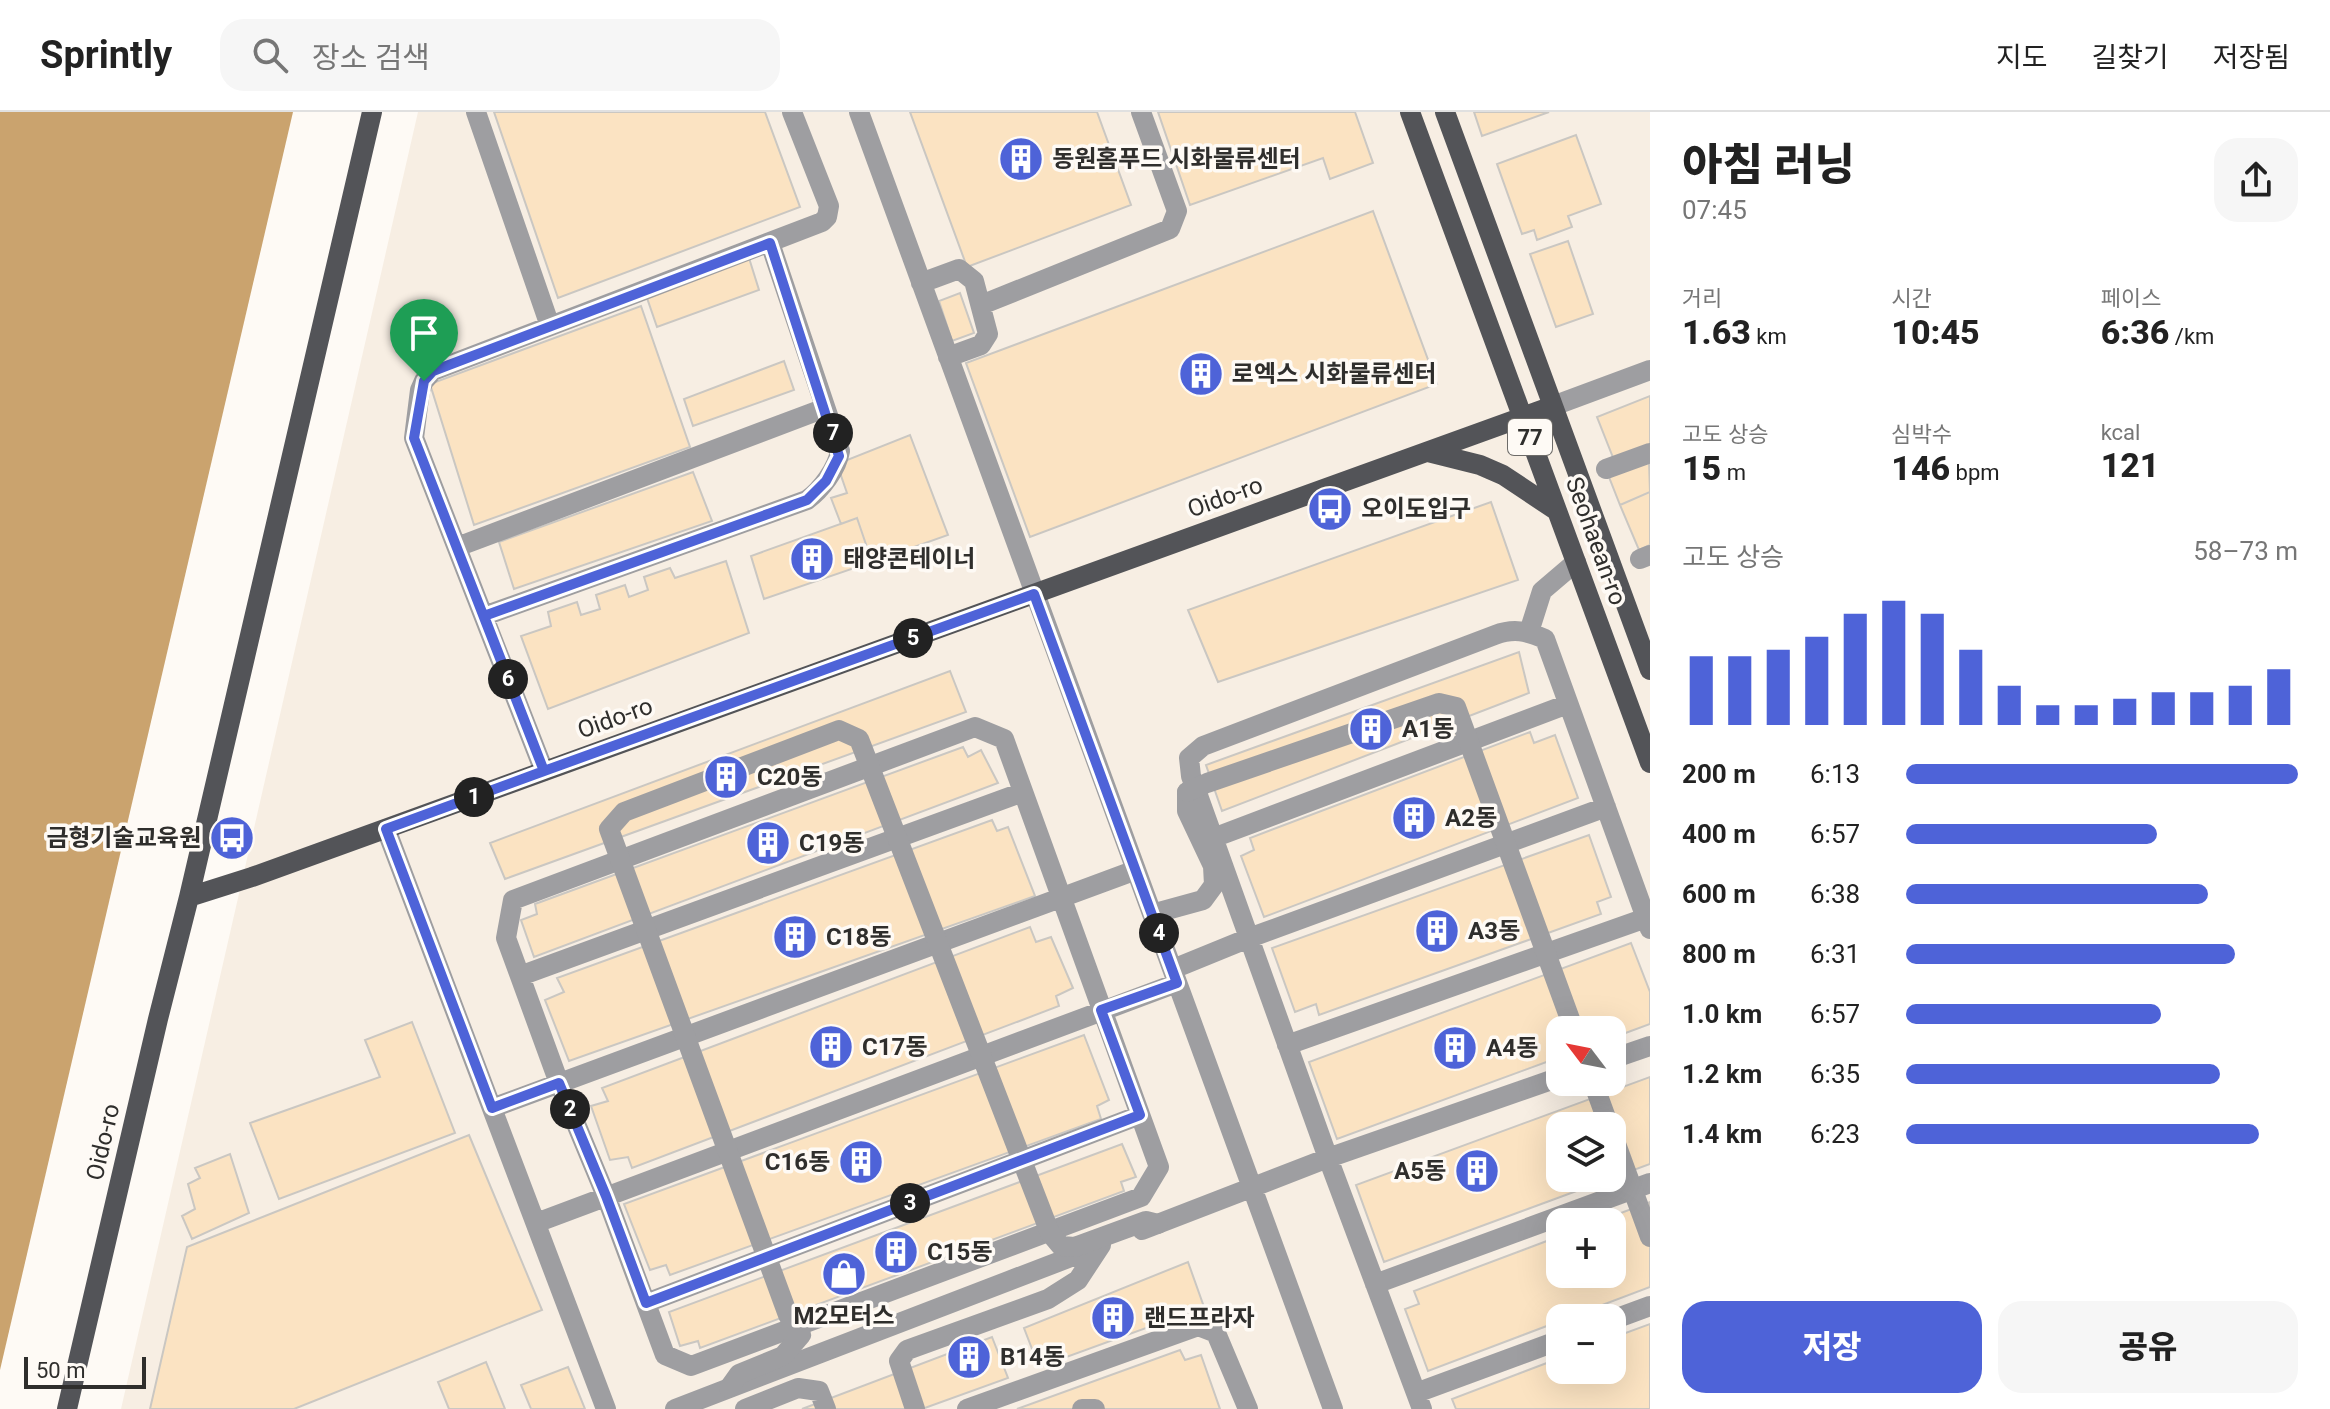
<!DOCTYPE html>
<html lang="ko">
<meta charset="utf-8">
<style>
body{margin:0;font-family:Roboto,"Noto Sans KR",sans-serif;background:#f6f6f6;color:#222;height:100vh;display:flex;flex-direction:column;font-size:30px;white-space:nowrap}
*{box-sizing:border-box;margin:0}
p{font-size:26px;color:#767676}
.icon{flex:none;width:44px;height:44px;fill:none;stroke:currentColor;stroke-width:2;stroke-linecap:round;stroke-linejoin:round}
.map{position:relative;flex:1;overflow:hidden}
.side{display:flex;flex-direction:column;background:#fff;width:680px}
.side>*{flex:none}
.needle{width:52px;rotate:302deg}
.tools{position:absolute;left:1546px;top:904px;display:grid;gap:16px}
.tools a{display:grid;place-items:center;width:80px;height:80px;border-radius:16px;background:#fff;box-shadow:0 8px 32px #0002;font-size:40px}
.scale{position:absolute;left:24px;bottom:20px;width:122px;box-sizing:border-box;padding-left:8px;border:4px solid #2f2e2c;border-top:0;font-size:22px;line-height:28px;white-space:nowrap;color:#2f2e2c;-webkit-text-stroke:6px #fefaf5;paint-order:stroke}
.pin{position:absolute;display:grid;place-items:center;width:68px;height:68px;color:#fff;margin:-82px -34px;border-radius:50% 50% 50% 0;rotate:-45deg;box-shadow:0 0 8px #0007}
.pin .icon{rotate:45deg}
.km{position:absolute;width:40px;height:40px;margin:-20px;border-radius:50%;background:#222;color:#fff;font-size:22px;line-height:40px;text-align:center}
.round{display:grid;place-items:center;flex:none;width:84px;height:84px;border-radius:24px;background:#f6f6f6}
.overview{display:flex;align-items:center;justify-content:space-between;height:136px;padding:0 32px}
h1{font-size:44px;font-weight:800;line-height:60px}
.metrics{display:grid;grid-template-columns:repeat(3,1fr);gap:12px;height:136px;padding:8px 32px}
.metrics div{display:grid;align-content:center}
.metrics b{font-size:34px;font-weight:800}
.metrics small{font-size:22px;font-weight:400}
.metrics p{font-size:22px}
.chart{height:224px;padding:16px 32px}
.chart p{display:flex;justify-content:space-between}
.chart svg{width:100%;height:144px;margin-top:8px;stroke:#4e63d8;stroke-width:6}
.primary-button{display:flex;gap:16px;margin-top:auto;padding:16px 32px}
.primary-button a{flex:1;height:92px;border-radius:24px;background:#4e63d8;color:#fff;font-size:32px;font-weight:800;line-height:92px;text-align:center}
.primary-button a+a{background:#f6f6f6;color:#222}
ul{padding:0 32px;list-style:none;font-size:26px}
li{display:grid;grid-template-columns:128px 96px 1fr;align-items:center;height:60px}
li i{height:20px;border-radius:10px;background:#4e63d8}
header{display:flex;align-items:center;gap:48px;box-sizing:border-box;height:112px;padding:0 40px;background:#fff;border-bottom:2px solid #e0e0e0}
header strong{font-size:38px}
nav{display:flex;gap:44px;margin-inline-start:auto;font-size:28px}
.search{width:560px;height:72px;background:#f6f6f6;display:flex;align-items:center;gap:20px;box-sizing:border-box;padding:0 28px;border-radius:24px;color:#767676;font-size:30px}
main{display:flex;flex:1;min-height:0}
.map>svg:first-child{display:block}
</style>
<header>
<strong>Sprintly</strong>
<div class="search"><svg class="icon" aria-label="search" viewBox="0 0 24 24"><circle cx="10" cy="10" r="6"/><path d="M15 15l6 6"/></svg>장소 검색</div>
<nav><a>지도</a><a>길찾기</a><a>저장됨</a></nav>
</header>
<main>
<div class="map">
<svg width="1650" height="1297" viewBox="0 0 1650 1297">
<rect width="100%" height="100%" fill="#fefaf5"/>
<!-- built -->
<path fill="#f7eee3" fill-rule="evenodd" d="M418 0H1650V1297H121ZM1560 918H1612V970H1560ZM1560 1014H1612V1066H1560ZM1560 1110H1612V1162H1560ZM1560 1206H1612V1258H1560Z"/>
<!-- water -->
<path fill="#caa36e" d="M0 0H293L0 1258Z"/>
<!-- building -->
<path fill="#fbe3c2" stroke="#cac7c2" stroke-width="2" fill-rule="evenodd" d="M494 0H765L800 95 558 186Z
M910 0H1097L1131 93 967 155Z
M1158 0H1355L1373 51 1330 67 1323 46 1190 93Z
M1474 0H1549L1482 24Z
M1576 23 1601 92 1568 104 1572 115 1537 128 1534 118 1522 122 1497 52Z
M1373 99 1437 272 1030 425 966 251Z
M1568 129 1593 202 1556 215 1530 142Z
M749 146 759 178 657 215 646 183Z
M960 181 974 221 952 229 939 189Z
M641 194 690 335 474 413 430 272Z
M784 249 794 278 693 314 684 287Z
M1650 284V334L1614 348 1597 305Z
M910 323 948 423 872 450 857 406 841 412 831 386 847 381 837 352Z
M1649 349 1650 380 1620 393 1609 365Z
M693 360 712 409 514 477 499 430Z
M1650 380V433L1639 438 1620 393Z
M1491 390 1518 468 1218 570 1188 498Z
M857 406 872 450 764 487 751 444Z
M726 449 749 521 548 597 521 524 551 514 548 500 577 490 581 503 600 497 596 483 625 473 629 485 648 478 644 465 670 456 675 466Z
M1519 540 1529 581 1222 699 1206 653Z
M950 559 966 600 505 767 490 731Z
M1530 620 1534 631 1555 623 1578 686 1264 805 1241 744 1254 738 1250 726Z
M963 635 968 645 981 638 998 671 534 845 521 808 537 802 535 792Z
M992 708 997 719 1008 715 1035 784 569 949 545 888 564 880 557 866Z
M1589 723 1611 785 1597 790 1601 802 1319 903 1316 892 1295 900 1272 836Z
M1030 815 1036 830 1051 825 1073 876 1056 884 1059 894 632 1056 628 1045 610 1048 591 994 608 989 602 976Z
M1631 831 1650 880V912L1612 926V918H1560V945L1337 1027 1309 950Z
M412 910 455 1021 279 1087 250 1011 380 965 365 928Z
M1084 923 1109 988 1097 994 1101 1007 670 1163 666 1153 650 1158 624 1092Z
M1650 965V1052L1384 1150 1356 1073ZM1560 1014H1612V1066H1560Z
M469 1023 542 1198 294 1297H150L187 1135Z
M1122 1032 1136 1065 1121 1070 1124 1079 700 1236 698 1229 680 1234 669 1200Z
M230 1042 249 1101 192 1127 182 1104 195 1097 188 1072 200 1066 195 1056Z
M1650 1090V1175L1568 1206H1560V1209L1428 1259 1405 1197 1419 1192 1414 1179 1560 1124V1162H1612V1110H1597Z
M1188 1150 1204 1195 1039 1255 1024 1216Z
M1650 1212V1297H1456L1452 1287 1560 1246V1258H1612V1226Z
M992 1225 1008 1266 922 1297H802Z
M1180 1238 1185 1248 1201 1243 1220 1297H1017Z
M486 1250 505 1297H449L438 1270Z
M568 1255 585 1297H531L521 1273Z"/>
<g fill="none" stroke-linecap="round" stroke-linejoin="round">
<!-- minor -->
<path stroke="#9e9ea1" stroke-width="20" d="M476 0 550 214
M859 0 1333 1297
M921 171 959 157 974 169 988 222 981 233 948 245
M981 193 1170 117 1177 99 1141 0
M1553 294 1650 258
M1606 357 1650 341
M457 435 825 296
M1640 447 1650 443
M484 504 807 388C821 378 837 357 840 339L770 131
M1529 520 1542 479 1576 450
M975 615 1004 627 1159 1055 1141 1085 691 1254 665 1243 606 1084 559 971 506 826 513 788Z
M544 659 414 326 420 278 424 269 433 259 822 110 827 105 829 94 792 0
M386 717 606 1297
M1213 726 1568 592
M1152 802 1203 788 1214 773 1213 754 1187 699V680
M1173 857 1249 826 1606 695
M520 864 1023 680
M1287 933 1646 806
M1612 947 1650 934
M1593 970 1609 1014
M492 996 1136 758
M536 1111 1177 871
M1142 1118 1328 1046 1560 965
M1375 1172 1650 1071
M646 1191 1140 1003
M1612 1208 1650 1194
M1416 1281 1560 1228
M675 1297 1097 1135
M745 1297 798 1276 819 1279 826 1297
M915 1297 899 1249 907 1238 1048 1187 1078 1168 1101 1133
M967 1297 1198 1214 1216 1221 1248 1297
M1082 1297H1095
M1422 1297 1328 1046 1191 664 1189 646 1203 634 1495 523C1514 516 1526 519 1545 527L1650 817"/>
<!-- major -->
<path stroke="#535458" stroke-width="20" d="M1410 0 1650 651
M1445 0 1650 558
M1428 340 1480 353 1503 363 1557 399
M189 785 372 0
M67 1297 158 907 189 785 252 765 1553 294"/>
<!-- minor-bridge -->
<path stroke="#9e9ea1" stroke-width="20" d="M1187 680 1207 671 1439 591 1456 595 1574 918
M1612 1021 1650 1125
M729 1276 739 1262 783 1244 801 1223 788 1203 609 717 624 700 839 618 859 627 1050 1121 1061 1134 1075 1135 1146 1109 1158 1112"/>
</g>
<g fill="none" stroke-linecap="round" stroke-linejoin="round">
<!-- route casing -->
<g stroke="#fff" stroke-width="16">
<path id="route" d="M424 269 414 326 544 659 386 717 492 996 559 971 606 1084 646 1191 1140 1003 1101 898 1177 871 1034 482 544 659 484 504 807 388 826 369 839 344 770 131 433 259 424 269"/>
</g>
<!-- route -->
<use href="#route" stroke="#4e63d8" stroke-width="10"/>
</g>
<!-- icons -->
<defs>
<g id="building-disc" transform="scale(2.3)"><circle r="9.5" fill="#4e63d8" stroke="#fefaf5"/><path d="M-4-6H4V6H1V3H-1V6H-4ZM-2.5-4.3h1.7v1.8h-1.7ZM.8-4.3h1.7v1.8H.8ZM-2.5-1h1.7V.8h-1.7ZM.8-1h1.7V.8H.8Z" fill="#fff"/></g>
<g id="bus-disc" transform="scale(2.3)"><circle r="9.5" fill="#4e63d8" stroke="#fefaf5"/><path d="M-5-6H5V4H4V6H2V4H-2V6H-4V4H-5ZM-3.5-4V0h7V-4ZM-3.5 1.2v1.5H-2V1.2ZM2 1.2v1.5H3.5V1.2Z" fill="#fff"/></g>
<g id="shop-disc" transform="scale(2.3)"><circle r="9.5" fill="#4e63d8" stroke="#fefaf5"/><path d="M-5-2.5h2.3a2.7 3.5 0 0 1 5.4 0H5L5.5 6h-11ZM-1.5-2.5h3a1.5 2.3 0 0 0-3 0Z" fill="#fff"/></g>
</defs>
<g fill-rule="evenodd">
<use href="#building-disc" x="1021" y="47"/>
<use href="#building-disc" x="1201" y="262"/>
<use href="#bus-disc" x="1330" y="397"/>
<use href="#building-disc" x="812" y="447"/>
<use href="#building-disc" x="1371" y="617"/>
<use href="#building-disc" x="726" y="665"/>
<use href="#building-disc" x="1414" y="706"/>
<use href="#bus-disc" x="232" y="726"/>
<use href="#building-disc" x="768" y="731"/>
<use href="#building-disc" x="1437" y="819"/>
<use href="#building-disc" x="795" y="825"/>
<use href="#building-disc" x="831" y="935"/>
<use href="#building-disc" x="1455" y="936"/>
<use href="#building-disc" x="861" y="1050"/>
<use href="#building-disc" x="1477" y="1059"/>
<use href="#building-disc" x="896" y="1140"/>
<use href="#shop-disc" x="844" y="1162"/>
<use href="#building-disc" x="1113" y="1206"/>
<use href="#building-disc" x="969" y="1245"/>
</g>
<g text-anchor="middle" stroke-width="7" stroke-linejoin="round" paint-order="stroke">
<!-- shield labels -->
<rect fill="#fefaf5" stroke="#6d6b68" stroke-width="2" x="1508" y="307" width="44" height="36" rx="6"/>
<g font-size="22" font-weight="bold" fill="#2f2e2c">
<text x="1530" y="333">77</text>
</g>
<!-- poi labels -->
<g font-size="24" font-weight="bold" fill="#2f2e2c" stroke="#fefaf5" text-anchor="start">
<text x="1052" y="55">동원홈푸드 시화물류센터</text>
<text x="1232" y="270">로엑스 시화물류센터</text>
<text x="1361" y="405">오이도입구</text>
<text x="843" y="455">태양콘테이너</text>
<text x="1402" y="625">A1동</text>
<text x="757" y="673">C20동</text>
<text x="1445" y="714">A2동</text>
<text x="201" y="734" text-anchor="end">금형기술교육원</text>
<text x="799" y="739">C19동</text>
<text x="1468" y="827">A3동</text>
<text x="826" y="833">C18동</text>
<text x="862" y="943">C17동</text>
<text x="1486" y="944">A4동</text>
<text x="830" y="1058" text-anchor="end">C16동</text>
<text x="1446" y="1067" text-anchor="end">A5동</text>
<text x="927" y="1148">C15동</text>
<text x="844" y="1212" text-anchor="middle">M2모터스</text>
<text x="1144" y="1214">랜드프라자</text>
<text x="1000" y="1253">B14동</text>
</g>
<!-- street labels -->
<g font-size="24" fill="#2f2e2c" stroke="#fefaf5">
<text transform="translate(1225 385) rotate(-20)" y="8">Oido-ro</text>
<text transform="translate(1596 429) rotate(70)" y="8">Seohaean-ro</text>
<text transform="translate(615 606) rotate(-20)" y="8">Oido-ro</text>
<text transform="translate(103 1030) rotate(-77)" y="8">Oido-ro</text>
</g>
</g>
</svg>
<div class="tools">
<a><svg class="needle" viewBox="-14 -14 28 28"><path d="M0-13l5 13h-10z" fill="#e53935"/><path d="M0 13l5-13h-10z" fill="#767676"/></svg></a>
<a><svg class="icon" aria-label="layers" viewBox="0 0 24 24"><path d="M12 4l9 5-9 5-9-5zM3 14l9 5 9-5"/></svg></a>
<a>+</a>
<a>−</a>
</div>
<div class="scale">50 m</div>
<div class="pin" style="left:424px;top:269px;background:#1e9e55"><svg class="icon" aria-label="arrive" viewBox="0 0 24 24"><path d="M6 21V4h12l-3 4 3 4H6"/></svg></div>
<b class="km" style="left:474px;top:685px">1</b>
<b class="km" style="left:570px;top:997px">2</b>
<b class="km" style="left:910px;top:1091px">3</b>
<b class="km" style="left:1159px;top:821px">4</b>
<b class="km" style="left:913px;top:526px">5</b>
<b class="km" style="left:508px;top:567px">6</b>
<b class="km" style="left:833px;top:321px">7</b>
</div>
<section class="side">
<div class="overview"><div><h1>아침 러닝</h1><p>07:45</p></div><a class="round"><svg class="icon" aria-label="share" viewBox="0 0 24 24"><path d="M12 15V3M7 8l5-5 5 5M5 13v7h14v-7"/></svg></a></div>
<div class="metrics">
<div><p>거리</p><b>1.63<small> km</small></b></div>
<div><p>시간</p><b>10:45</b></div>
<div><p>페이스</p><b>6:36<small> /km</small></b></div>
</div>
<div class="metrics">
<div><p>고도 상승</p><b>15<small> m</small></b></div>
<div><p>심박수</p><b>146<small> bpm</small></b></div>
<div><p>kcal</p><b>121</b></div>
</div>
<div class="chart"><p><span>고도 상승</span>58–73 m</p>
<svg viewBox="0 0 160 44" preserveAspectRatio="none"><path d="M5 44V23M15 44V23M25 44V21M35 44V17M45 44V10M55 44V6M65 44V10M75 44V21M85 44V32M95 44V38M105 44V38M115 44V36M125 44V34M135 44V34M145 44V32M155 44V27"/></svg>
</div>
<ul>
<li><b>200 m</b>6:13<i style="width:100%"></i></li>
<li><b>400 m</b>6:57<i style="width:64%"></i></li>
<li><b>600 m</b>6:38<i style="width:77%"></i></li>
<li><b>800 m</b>6:31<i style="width:84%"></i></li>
<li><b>1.0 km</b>6:57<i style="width:65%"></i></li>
<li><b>1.2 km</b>6:35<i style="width:80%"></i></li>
<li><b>1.4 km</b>6:23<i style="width:90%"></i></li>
</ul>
<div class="primary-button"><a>저장</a><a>공유</a></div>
</section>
</main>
